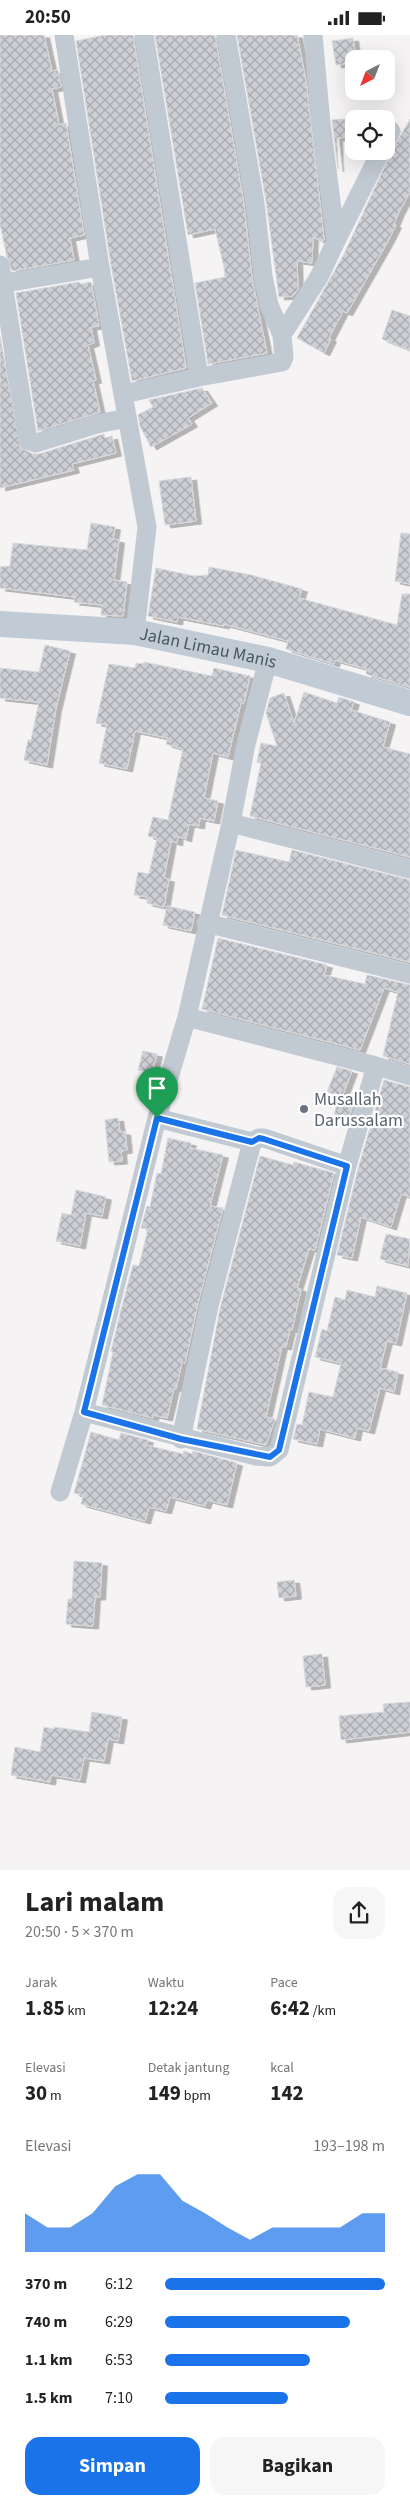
<!DOCTYPE html>
<html lang="id">
<meta charset="utf-8">
<style>
body{margin:0;font-family:"Source Sans 3",sans-serif;background:#f6f6f6;color:#222;height:100vh;display:flex;flex-direction:column;font-size:19px;white-space:nowrap}
*{box-sizing:border-box;margin:0}
p{font-size:16px;color:#767676}
.icon{flex:none;width:28px;height:28px;fill:none;stroke:currentColor;stroke-width:2;stroke-linecap:round;stroke-linejoin:round}
.map{position:relative;height:1835px;overflow:hidden}
.drawer{display:flex;flex-direction:column;background:#fff;flex:1}
.drawer>*{flex:none}
.needle{width:32px;rotate:222deg}
.buttons{position:absolute;left:345px;top:15px;display:grid;gap:10px}
.buttons a{display:grid;place-items:center;width:50px;height:50px;border-radius:10px;background:#fff;box-shadow:0 5px 20px #0002;font-size:25px}
.pin{position:absolute;display:grid;place-items:center;width:42px;height:42px;color:#fff;margin:-51px -21px;border-radius:50% 50% 50% 0;rotate:-45deg;box-shadow:0 0 5px #0007}
.pin .icon{rotate:45deg}
.round{display:grid;place-items:center;flex:none;width:52px;height:52px;border-radius:15px;background:#f6f6f6}
.summary{display:flex;align-items:center;justify-content:space-between;height:85px;padding:0 25px}
h1{font-size:28px;font-weight:700;line-height:38px}
.figures{display:grid;grid-template-columns:repeat(3,1fr);gap:8px;height:85px;padding:5px 25px}
.figures div{display:grid;align-content:center}
.figures b{font-size:21px;font-weight:700}
.figures small{font-size:14px;font-weight:400}
.figures p{font-size:14px}
.chart{height:140px;padding:10px 25px}
.chart p{display:flex;justify-content:space-between}
.chart svg{width:100%;height:90px;margin-top:5px;fill:#1a73e8;opacity:.7}
.action{display:flex;gap:10px;margin-top:auto;padding:10px 25px}
.action a{flex:1;height:58px;border-radius:15px;background:#1a73e8;color:#fff;font-size:20px;font-weight:700;line-height:58px;text-align:center}
.action a+a{background:#f6f6f6;color:#222}
ul{padding:0 25px;list-style:none;font-size:16px}
li{display:grid;grid-template-columns:80px 60px 1fr;align-items:center;height:38px}
li i{height:12px;border-radius:6px;background:#1a73e8}
.status{display:flex;justify-content:space-between;align-items:center;height:35px;padding:0 25px;background:#fff;direction:ltr}
.status svg{height:14px;fill:currentColor}
.map>svg:first-child{display:block}
</style>
<div class="status"><b>20:50</b><svg viewBox="0 0 49 12"><path d="M0 12V9h3v3zM5 12V6h3v6zM10 12V3h3v9zM15 12V0h3v12zM26 1h20v11H26zM47 4h2v5h-2z"/></svg></div>
<div class="map">
<svg width="410" height="1835" viewBox="0 0 410 1835">
<defs>
<pattern id="building-cross-hatch" width="8" height="8" patternUnits="userSpaceOnUse" patternTransform="scale(1.25)"><rect width="8" height="8" fill="#cdcfd5"/><path d="M0 0l8 8M0 8l8-8" fill="none" stroke="#a8abb0"/></pattern>
<filter id="shadow"><feDropShadow dx="5.5" dy="3" stdDeviation="0" flood-color="#0004"/></filter>
</defs>
<rect width="100%" height="100%" fill="#f5f3f3"/>
<!-- building -->
<path fill="url(#building-cross-hatch)" stroke="#d7d9de" filter="url(#shadow)" d="M0 0H44L52 36 58 35 61 52 52 54 59 90 66 88 84 200 70 203 74 225 12 236 7 222 0 189Z
M105 0H133L186 333 132 346 111 230 76 6Z
M155 0H215L244 170 252 243 267 318 208 329 195 248 225 242 224 232 215 194 188 200Z
M237 0H297L306 46 324 204 323 207 313 202 312 228 297 226 298 254 293 261 279 262 266 166Z
M353 3 356 24H354V27L336 30 332 6Z
M345 84 348 102 337 103 338 134 332 85Z
M410 84V157L399 177 394 189 396 190 388 206 347 278 343 276 329 303 331 304 324 318 297 303 344 219 392 116Z
M79 247 80 249 91 247 99 291 91 292 94 308 88 310 96 345 93 346 100 377 38 396 16 258Z
M392 275 410 281V315L382 304Z
M0 301 20 412 32 419H39L104 399 105 403 112 401 116 418 72 429 74 435 0 453Z
M202 353 212 368 188 383 192 389 151 412 140 391 138 380 153 372 149 365Z
M191 442 196 486 165 490 159 446Z
M91 488 115 492 113 504 119 505 114 545 127 547 123 581 101 580 102 570 74 567 75 562 0 553V532L10 531 13 508 87 515Z
M401 498 410 499V549L395 546Z
M209 532 251 540 302 554 299 563 397 590 402 559H410V652L366 639 367 634 335 625 334 629 286 614 288 606 224 589V591L178 582 177 587 148 581 156 533 194 541 208 540Z
M45 610 70 616 56 673 47 730 24 725 28 705H31L39 667 0 663V633L39 637Z
M144 627 212 641 214 633 250 641 244 668H241L228 722 213 718 204 763 218 766 214 786 200 783 199 791 189 789 186 804 178 801 177 808 171 806 164 843 169 844 164 872 147 868 148 862 134 860 138 837 149 839 157 803 148 801 153 782 168 785 183 714 166 709 168 703 135 696 127 734 99 728 107 690 96 688 109 629 135 633 136 628 143 629Z
M304 657 337 668 339 662 354 667 351 675 390 687 383 712 410 719V822L250 781 261 728 257 727 261 708 277 711 266 678 270 663 284 658 294 688Z
M236 815 289 827 292 815 410 845V927L222 880Z
M167 871 195 877 191 896 163 890Z
M218 903 327 930 324 940 365 949 367 940 410 950V1029L383 1021 398 957 384 953 360 1015 202 974Z
M143 1016 157 1019 152 1038 138 1035Z
M337 1032 352 1036 342 1062 327 1057Z
M384 1045 410 1052V1162L401 1159 391 1192 361 1182 352 1223 337 1220 358 1134Z
M338 1065 353 1069 349 1083 334 1080Z
M118 1083 120 1097H125L127 1115 121 1116 122 1126 109 1127 105 1085Z
M168 1103 191 1108 190 1113 223 1120 210 1171 223 1173 198 1268 185 1328 182 1327 176 1354 174 1353 167 1383 153 1380V1383L102 1370 113 1317 111 1316 121 1275 133 1230 139 1231 148 1194 141 1193 147 1171 150 1172 157 1138 161 1139Z
M260 1121 293 1130 294 1127 334 1138 315 1215 309 1214 297 1253 301 1254 292 1295 290 1294 286 1312 282 1311 266 1382 275 1384 266 1410 197 1394 220 1274Z
M76 1155 106 1162 102 1181 86 1178 80 1211 56 1206 62 1178 71 1180Z
M386 1199 410 1204 408 1231 380 1224Z
M377 1251 407 1258 396 1308 387 1306 380 1333 398 1337 394 1357 380 1353 369 1396 357 1393 355 1403 320 1394 317 1409 293 1404 297 1389 302 1390 309 1357 333 1362 341 1328 315 1322 322 1294 327 1296 335 1262 345 1265 347 1255 375 1262Z
M91 1397 119 1405 121 1398 148 1405 146 1410 183 1419 184 1416 192 1419 193 1416 237 1428 227 1470 207 1465 205 1471 170 1462 166 1476 149 1472 145 1486 81 1469 83 1460 74 1458Z
M74 1526 102 1528 100 1562H95L93 1591 66 1589 68 1564H72Z
M294 1545 296 1561 279 1563 277 1547Z
M322 1619 325 1650 306 1652 303 1621Z
M410 1667V1697L341 1705 339 1681 384 1677 383 1669Z
M92 1677 122 1682 118 1706 108 1704 104 1726 84 1723 80 1745 51 1740 50 1747 11 1740 15 1712 40 1717 44 1692 54 1694V1692L89 1697Z"/>
<g fill="none" stroke-linecap="round" stroke-linejoin="round">
<!-- street -->
<path stroke="#c1cad2" stroke-width="19" d="M64 0 100 232 147 492 135 597
M386 107 391 96
M336 206 381 116
M0 230 28 405 36 408 97 389 127 383
M0 249 100 232
M282 300 319 242 336 206 321 88 313 0
M199 342 282 327 284 322 282 300 269 270 263 241 255 168 226 0
M124 359 199 342 144 0
M231 788 410 834
M206 888 410 939
M376 1031 410 1041
M157 1083 252 1107
M84 1377 256 1421 270 1422 279 1415 347 1131 376 1031 187 982
M181 1404 209 1271 252 1107 259 1103H264L347 1131
M60 1457 84 1377 157 1083 187 982 231 788 246 709 268 625"/>
<!-- secondary -->
<path stroke="#c1cbd6" stroke-width="26" id="s1" d="M0 589 135 597 268 625 410 668"/>
</g>
<g fill="none" stroke-linecap="round" stroke-linejoin="round">
<!-- route casing -->
<g stroke="#fff" stroke-width="10">
<path id="route" d="M157 1083 252 1107 259 1103 264 1104 347 1131 279 1415 270 1422 181 1404 84 1377Z"/>
</g>
<!-- route -->
<use href="#route" stroke="#1a73e8" stroke-width="6"/>
</g>
<!-- markers -->
<circle fill="#6b7280" stroke="#fff" stroke-width="2" cx="304" cy="1074" r="5"/>
<g text-anchor="middle" stroke-width="4.5" stroke-linejoin="round" paint-order="stroke">
<!-- street labels -->
<g font-size="18" fill="#4a5661" stroke="#fff">
<text dy="6" stroke="none"><textPath href="#s1" startOffset="210">Jalan Limau Manis</textPath></text>
</g>
<!-- worship labels -->
<g font-size="18" fill="#5b616d" stroke="#fff" text-anchor="start">
<text x="314" y="1070">Musallah<tspan x="314" dy="21">Darussalam</tspan></text>
</g>
</g>
</svg>
<div class="buttons">
<a><svg class="needle" viewBox="-14 -14 28 28"><path d="M0-13l5 13h-10z" fill="#e53935"/><path d="M0 13l5-13h-10z" fill="#767676"/></svg></a>
<a><svg class="icon" aria-label="locate" viewBox="0 0 24 24"><circle cx="12" cy="12" r="6"/><path d="M12 2v4M12 18v4M2 12h4M18 12h4"/></svg></a>
</div>
<div class="pin" style="left:157px;top:1083px;background:#1e9e55"><svg class="icon" aria-label="arrive" viewBox="0 0 24 24"><path d="M6 21V4h12l-3 4 3 4H6"/></svg></div>
</div>
<section class="drawer">
<div class="summary"><div><h1>Lari malam</h1><p>20:50 · 5 × 370 m</p></div><a class="round"><svg class="icon" aria-label="share" viewBox="0 0 24 24"><path d="M12 15V3M7 8l5-5 5 5M5 13v7h14v-7"/></svg></a></div>
<div class="figures">
<div><p>Jarak</p><b>1.85<small> km</small></b></div>
<div><p>Waktu</p><b>12:24</b></div>
<div><p>Pace</p><b>6:42<small> /km</small></b></div>
</div>
<div class="figures">
<div><p>Elevasi</p><b>30<small> m</small></b></div>
<div><p>Detak jantung</p><b>149<small> bpm</small></b></div>
<div><p>kcal</p><b>142</b></div>
</div>
<div class="chart"><p><span>Elevasi</span>193–198 m</p>
<svg viewBox="0 0 160 44" preserveAspectRatio="none"><path d="M0 44V25L10 32L20 32L30 25L40 12L50 6L60 6L70 19L80 25L90 32L100 38L110 32L120 32L130 32L140 32L150 25L160 25V44z"/></svg>
</div>
<ul>
<li><b>370 m</b>6:12<i style="width:100%"></i></li>
<li><b>740 m</b>6:29<i style="width:84%"></i></li>
<li><b>1.1 km</b>6:53<i style="width:66%"></i></li>
<li><b>1.5 km</b>7:10<i style="width:56%"></i></li>
</ul>
<div class="action"><a>Simpan</a><a>Bagikan</a></div>
</section>
